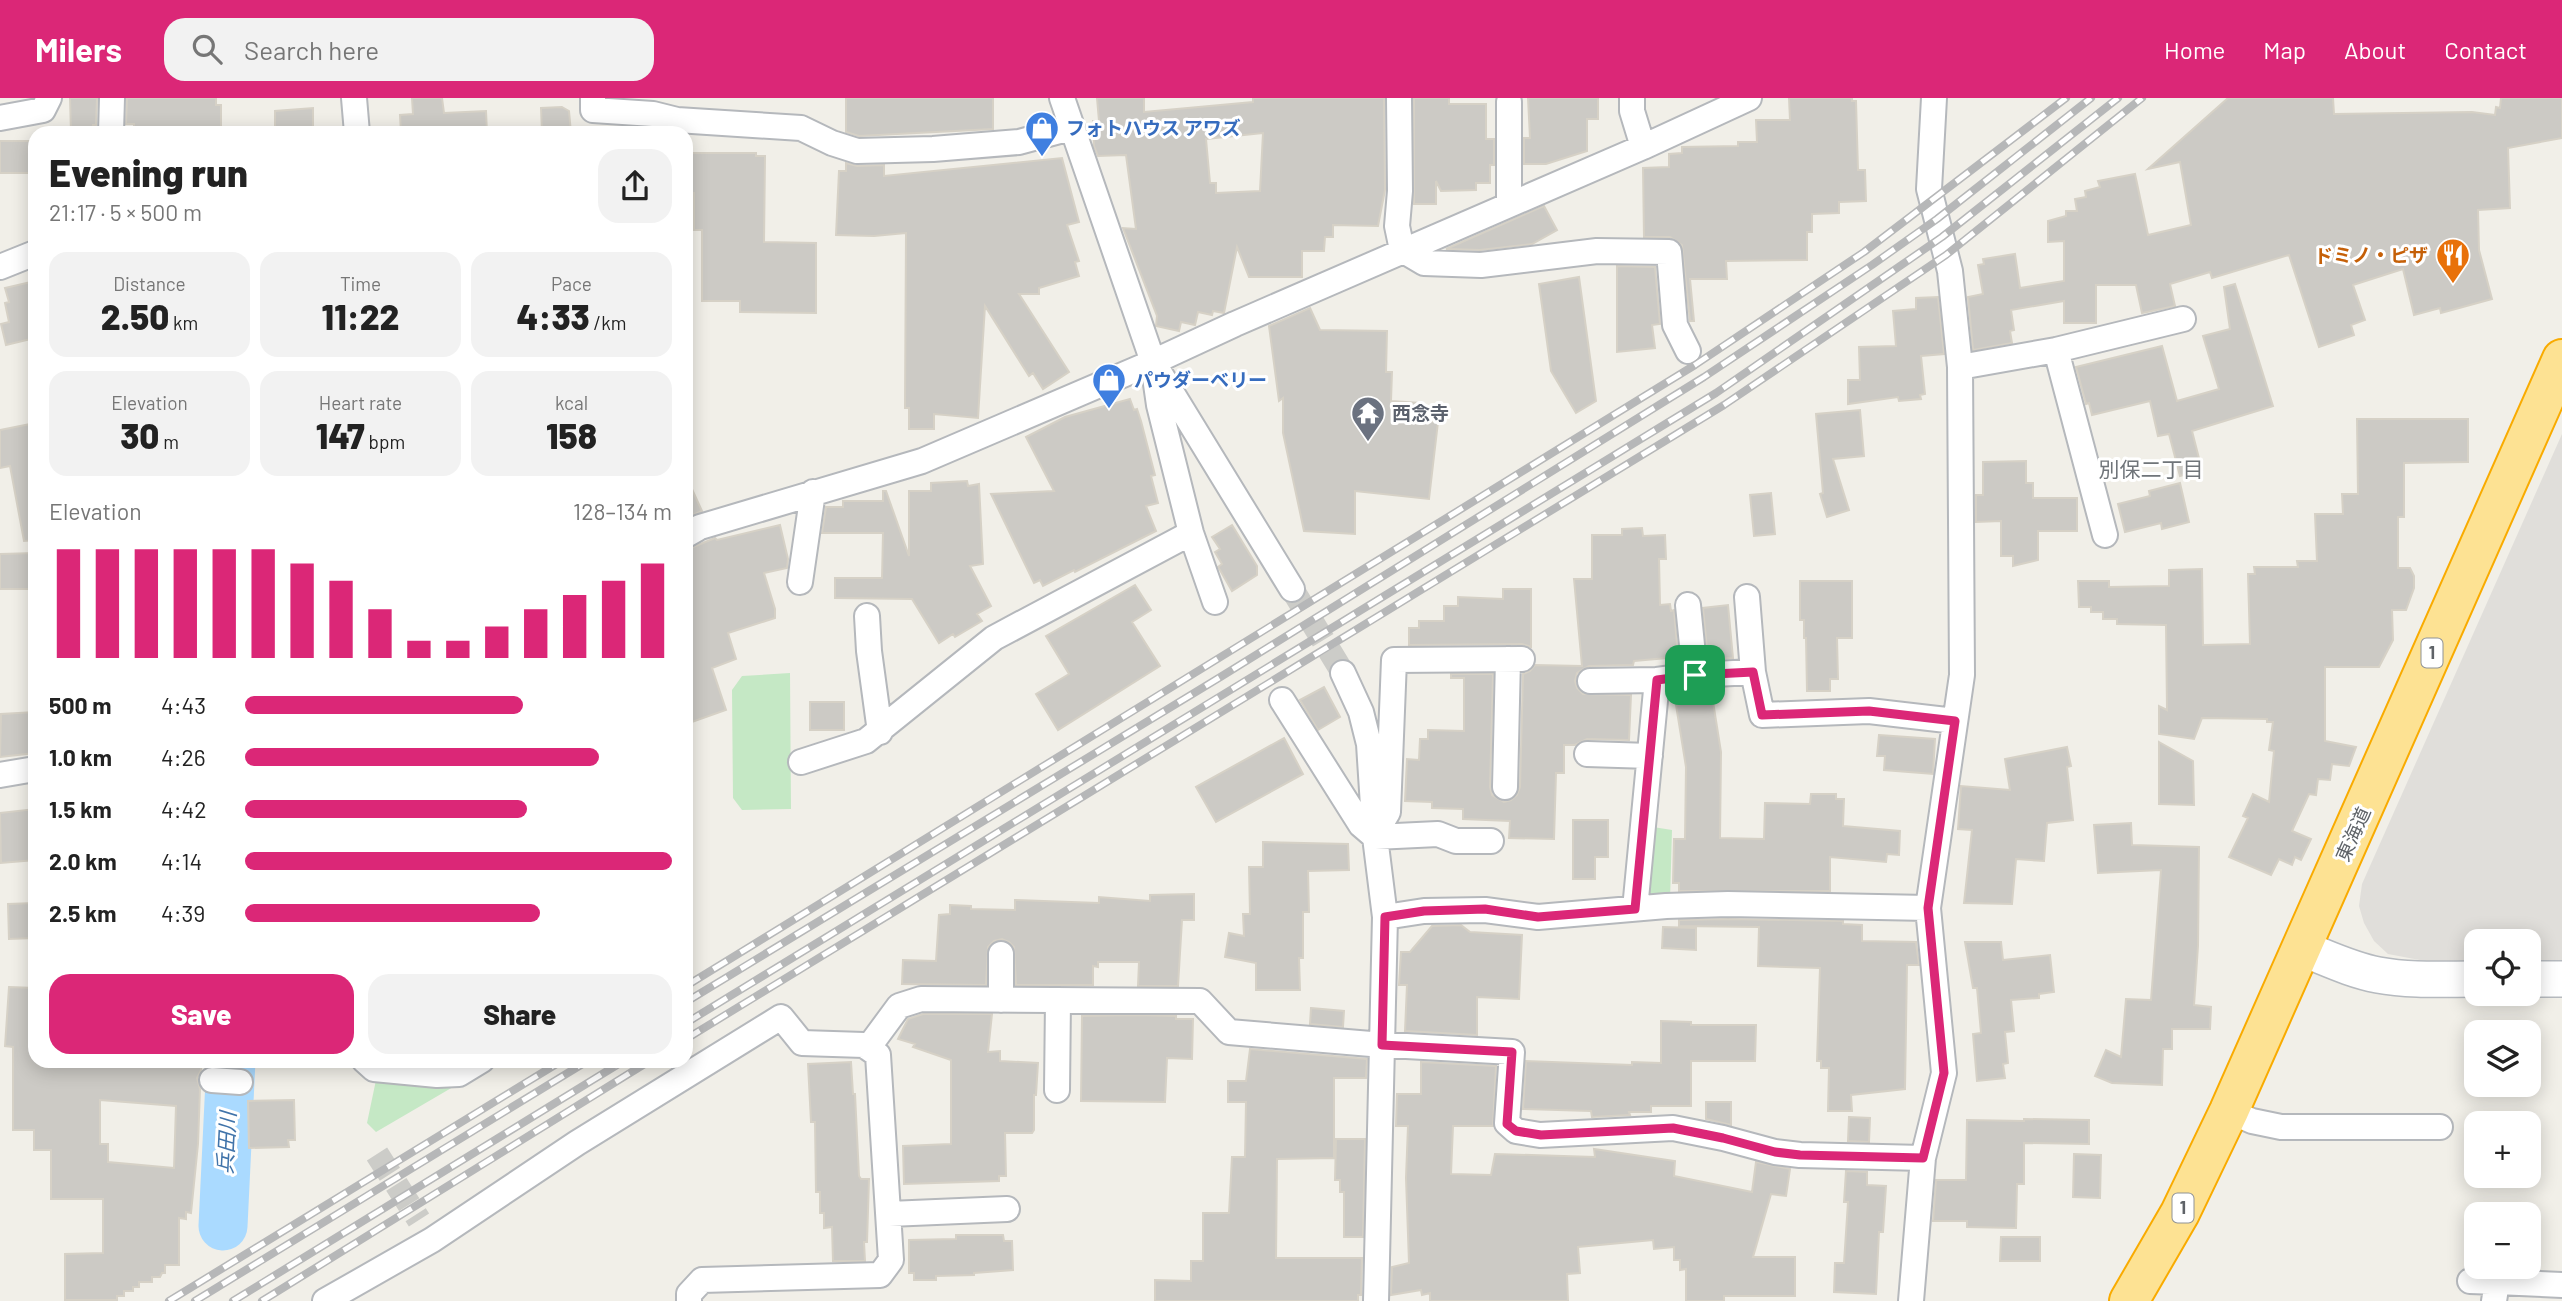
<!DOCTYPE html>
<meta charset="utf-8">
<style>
body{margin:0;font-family:Barlow,"Noto Sans JP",sans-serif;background:#f2f2f2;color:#222;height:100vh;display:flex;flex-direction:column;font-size:26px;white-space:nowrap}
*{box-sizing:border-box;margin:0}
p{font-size:23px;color:#767676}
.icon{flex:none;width:38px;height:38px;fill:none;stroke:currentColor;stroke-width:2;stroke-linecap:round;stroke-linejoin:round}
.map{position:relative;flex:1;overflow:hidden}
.panel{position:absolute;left:28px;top:28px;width:665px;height:942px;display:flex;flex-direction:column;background:#fff;border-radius:21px;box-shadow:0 4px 18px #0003}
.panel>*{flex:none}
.buttons{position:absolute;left:2464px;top:831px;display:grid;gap:14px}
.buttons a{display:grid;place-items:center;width:77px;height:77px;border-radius:14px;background:#fff;box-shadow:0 4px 18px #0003;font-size:35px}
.pin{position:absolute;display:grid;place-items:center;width:60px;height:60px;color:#fff;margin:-30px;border-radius:14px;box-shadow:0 4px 10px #0006}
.round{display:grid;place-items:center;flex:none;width:74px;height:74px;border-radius:21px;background:#f2f2f2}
.overview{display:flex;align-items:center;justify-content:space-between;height:119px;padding:0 21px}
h1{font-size:38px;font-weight:800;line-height:52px}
.figures{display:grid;grid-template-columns:repeat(3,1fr);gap:10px;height:119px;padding:7px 21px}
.figures div{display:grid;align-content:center;border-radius:18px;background:#f2f2f2;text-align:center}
.figures b{font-size:35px;font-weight:800}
.figures small{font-size:19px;font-weight:400}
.figures p{font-size:19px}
.chart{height:196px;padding:14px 21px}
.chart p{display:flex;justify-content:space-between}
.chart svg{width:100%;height:126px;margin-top:7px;stroke:#db2777;stroke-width:6}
.button{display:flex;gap:14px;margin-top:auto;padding:14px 21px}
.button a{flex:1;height:80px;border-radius:21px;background:#db2777;color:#fff;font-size:28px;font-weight:800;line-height:80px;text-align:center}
.button a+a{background:#f2f2f2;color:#222}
ul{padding:0 21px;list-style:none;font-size:23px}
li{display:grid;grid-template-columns:112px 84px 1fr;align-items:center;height:52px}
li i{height:18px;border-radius:9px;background:#db2777}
header{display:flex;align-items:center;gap:42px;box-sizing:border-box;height:98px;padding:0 35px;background:#db2777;color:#fff}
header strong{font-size:33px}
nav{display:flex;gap:38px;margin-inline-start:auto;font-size:24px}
.search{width:490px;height:63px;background:#f2f2f2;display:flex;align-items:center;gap:18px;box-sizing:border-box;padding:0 24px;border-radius:21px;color:#767676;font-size:26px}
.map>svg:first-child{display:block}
</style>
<header>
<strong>Milers</strong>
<div class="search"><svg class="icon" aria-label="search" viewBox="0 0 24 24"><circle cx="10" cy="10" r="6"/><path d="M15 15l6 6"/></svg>Search here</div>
<nav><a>Home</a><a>Map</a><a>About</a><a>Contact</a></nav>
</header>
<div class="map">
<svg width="2562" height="1203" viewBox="0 0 2562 1203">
<rect width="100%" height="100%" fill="#f1efe8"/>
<!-- industrial -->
<path fill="#e0deda" d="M2562 336V863H2529V844H2476V863H2425L2388 856 2374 843 2364 825 2359 808 2362 786Z"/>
<!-- green -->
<path fill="#c5e8c5" d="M790 575 791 711 742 712 733 700 732 592 742 578Z
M1653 729 1672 732 1670 803 1645 795Z
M376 982 453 989 376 1034 367 1025Z"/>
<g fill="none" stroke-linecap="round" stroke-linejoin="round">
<!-- river -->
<path stroke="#aadaff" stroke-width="49" d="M223 1128 231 962"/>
</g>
<!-- building -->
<path fill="#cccac5" stroke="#d6d1c6" stroke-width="2" fill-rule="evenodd" d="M70 0H97L96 27H93V35H71Z
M127 0H216V7H221V35H134V26H126Z
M412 0H442L444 15 486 13 487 35H401L400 17 413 16Z
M846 0H993V31L859 38 846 34Z
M1097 0H1144V14L1253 4V0H1384L1385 92 1378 128 1333 127V139H1325L1324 153H1302V179H1249L1237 149 1224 215 1213 213 1212 217 1198 214 1195 227 1181 224 1179 233 1156 228 1157 218 1123 130 1136 131 1126 57 1098 58 1094 48 1093 23H1099ZM1263 35 1260 93 1216 95V85H1210L1206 41Z
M1414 0H1449V6H1486V41H1494V67H1490V85H1476V92L1441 93 1436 83V106H1414Z
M1528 0H1598V21H1587V53L1546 66H1524V40H1530Z
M1789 0H1852V3H1856L1858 72H1865L1866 103 1839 104V115L1812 116V134H1807V162L1726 163 1727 181H1690L1694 223H1690L1682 147 1670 139H1644L1643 70 1669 69V56L1682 55V49L1738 48V44H1757L1756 22H1790Z
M2228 0H2333L2334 16 2472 14 2495 17 2496 9 2500 10 2501 0H2562V40L2508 50 2510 110 2478 112 2479 152 2492 201 2441 215 2440 210 2414 217 2403 171 2353 187 2365 222 2351 227 2354 237 2319 249 2289 157 2212 180 2210 174 2170 186 2175 208 2142 215 2136 187H2096V225H2064V203L2011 212 2014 232 2010 233 2012 245 1973 252 1968 199 1983 196 1978 167 1984 166 1983 161 2015 156 2020 190 2064 183V143L2048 144V123L2066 118V113H2077L2075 101 2086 99 2085 93 2100 89 2098 83 2135 76 2148 137 2191 127 2180 64 2148 71Z
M562 9 569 13 571 35H542L541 10Z
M313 10V35H275V13Z
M0 43H35V75H0Z
M686 55H756V58H765L764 144 816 145V215L740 214V203H702V132H694V95H688Z
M1062 60 1079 124 1067 127 1079 163 1075 164 1079 178 1039 190V196H1019L1069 274 1043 291 1033 275 1029 278 985 208 978 320 934 316V331H909V310H905L906 135 874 138 836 137 839 73H846V65L857 68 884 67V78Z
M1544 108 1557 132 1532 146 1480 152 1446 151Z
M1617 168 1655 169 1660 226 1652 227 1655 250 1617 254Z
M1579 179 1596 303 1576 315 1551 273 1539 186Z
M35 183V240L6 247 1 226 9 224 5 205 9 204 5 190Z
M2235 186 2273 308 2192 333 2202 372 2180 378 2169 336 2158 338 2150 303 2092 317 2089 305 2086 306 2076 269 2162 248 2177 303 2219 291 2203 238 2230 231 2224 189Z
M1938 199 1944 256 1921 258 1925 296 1920 297 1921 301 1899 303 1898 299 1848 306V282H1860L1859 249 1896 248 1893 213 1916 211V200Z
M1310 210 1320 232 1387 233 1386 274H1392L1391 303 1420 305 1419 322 1438 324 1429 401 1355 393V436L1304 433 1283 335V300L1279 303 1269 228Z
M1130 301 1134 312 1137 311 1141 323 1155 377 1151 378 1158 405 1146 408 1156 433 1075 474 1074 472 1043 488 1040 482 1034 485 991 396 1054 393 1026 339 1065 319Z
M1860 312 1864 358 1833 361 1849 412 1827 419 1820 396 1823 395 1816 316Z
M2357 321H2468V364L2404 365V419H2398V470H2410L2414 478V490L2406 512H2392L2393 542 2379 569H2325V643L2356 649 2349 668 2332 666 2330 682 2318 681 2316 697 2309 696 2292 733 2311 741 2301 762 2295 759 2292 767 2279 761 2271 777 2229 759 2248 720 2243 718 2253 696 2269 704 2274 653 2269 652 2273 624H2267V621L2202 620 2194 641 2159 636V608L2167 612 2166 527 2117 526V521H2103V514H2091V509H2079L2078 483H2109V489L2169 488V472L2202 471 2203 547 2250 546 2248 476H2255L2254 469H2298L2297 463H2317L2315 416H2343L2342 396H2358Z
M35 325V442L24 443 10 368 0 370V332Z
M2026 363V385H2033V400H2077V433H2038V462L2013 468V458H2001V423L1976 424V397H1983V364Z
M686 378 702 413 686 420Z
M967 383 968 388 979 386 983 466 970 468 991 508 977 516 982 523 955 539 953 536 939 545 912 501 835 500V480H882L883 435H822L826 409H843V403H883V393H886L909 458V393H931V385Z
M2180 385 2189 424 2162 431 2161 425 2125 434 2118 406 2150 398 2149 393Z
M1771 395 1775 436 1754 438 1750 397Z
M780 427 788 461 787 470 764 475 775 511V520L728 535 736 561 712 570 726 612 686 626V452L715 440 717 442Z
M1232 427 1257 468V477L1232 493 1220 472 1218 469 1222 466 1215 454 1220 451 1212 439Z
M1642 430 1643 438 1665 437 1666 461H1659L1660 507 1670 506 1671 513 1674 512 1678 559 1634 563 1633 567 1589 568 1577 575 1575 583 1577 590 1583 596 1631 597 1629 642 1587 641 1575 647H1564V675H1556L1554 741 1509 740 1510 723 1463 721V711L1432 710V704L1405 703 1407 661 1419 662 1420 641H1428V632L1464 633V580H1451V576H1493L1490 689 1492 697 1504 704 1511 702 1517 697 1520 689 1523 576 1530 573 1535 567 1582 568 1574 481H1592V437H1622V431Z
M35 455V491H0V456Z
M1800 483H1852V540H1837L1838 581H1830V593H1807L1806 540H1804V522H1800Z
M1135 487 1151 512 1132 524 1160 568 1058 632 1036 596 1069 576 1046 538Z
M1503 491H1531V549L1522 546 1409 547V530H1419V523H1444V508H1458V499L1503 501Z
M1728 507 1733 560 1708 561 1703 510Z
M1324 589 1340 619 1318 632 1300 602Z
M1711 591 1721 654 1720 740 1764 741 1765 705 1810 706 1811 696H1836V701H1844L1843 728 1900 733 1899 757 1887 756 1886 764 1830 759V793H1679V785H1673L1674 741H1685L1686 669 1676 607 1686 605 1684 593Z
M810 604H844V632H810Z
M35 614V655L0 659 1 616Z
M1879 637 1935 641 1933 676 1884 672 1885 658H1877Z
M1284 640 1303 676 1216 724 1196 689Z
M2159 644 2193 663 2194 707 2159 706Z
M2067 649 2071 668 2067 669 2073 722 2047 725 2044 763 2016 761 2012 806 1964 805 1972 732 1958 731 1961 688 2010 692 2005 661Z
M35 711V762L1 765 0 715Z
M1573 722H1608V759H1595V781H1573Z
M2131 725 2132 747 2199 749 2198 848 2194 907 2211 909 2210 931H2172V951H2163L2162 987 2112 985 2095 978 2106 952 2121 959 2126 901 2151 902 2161 772 2098 775 2094 727Z
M1263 744 1348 746 1349 772 1308 773 1309 814H1303V860H1299L1300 892H1256V865L1225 859 1229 835 1244 838 1243 816H1250L1249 769H1263Z
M1194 796V822H1182L1178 888H1138L1139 864H1098V869L1093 868V887H1016L1014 849 1009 844 1002 841 994 843 988 849 986 887 902 886 903 862 936 863 939 817 950 816V807L971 808V811L1015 812V802L1099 805V799L1150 803V797Z
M35 805V840L9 841 8 806Z
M1728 821 1843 823V826L1862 827V843L1916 844 1919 867H1907L1905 991 1851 997 1852 1013H1828L1829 970H1821V963H1817L1820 870 1758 868 1759 829 1679 828V822Z
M1461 827 1470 834 1522 837 1519 901 1477 899V937L1405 933 1407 887H1399L1401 854H1410L1432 828Z
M1663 829 1696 830V852L1662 850Z
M1965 844H2001L2003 862 2050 857 2054 894 2039 896V900L2011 902 2014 933 2005 934 2008 965 2003 966 2005 980 1977 983 1973 936 1981 935 1977 890H1973Z
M9 889 35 890V962H201V972L197 980 200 991 198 1046 191 1115 186 1114V1121L179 1120V1167H165V1175H162L160 1179H152V1184H139V1189H133V1193H124V1198H117V1202H65V1156L103 1155V1101H51V1052H34V1032H13V949L5 948ZM100 1002 176 1008 174 1070 108 1064V1046H100Z
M1311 910 1344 913 1343 929 1310 926Z
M923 916H992L988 954 1000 953V963L1038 965 1036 997H1034V1032L1032 1035H1005L1006 1078H999V1083L904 1086 903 1048 951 1046V962L913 949 915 946 898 941 908 921Z
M1136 917 1176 918V921H1193L1192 961 1167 960 1165 1004 1081 1003 1082 918Z
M1661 923 1691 924V927H1756L1755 963H1691V1008H1651V1014H1629L1630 1017 1592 1019 1591 1013 1523 1011 1526 963 1632 967V964L1661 965Z
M1250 951 1367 961 1366 980H1334V1060L1277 1061 1276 1160H1362L1361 1197H1358V1203H1155V1182L1191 1183V1163H1203V1115H1229L1232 1059H1245L1246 1004H1228V983H1246Z
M851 964 853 996H855L859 1078 861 1081H869L867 1144H864L865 1163H833L832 1129 824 1130V1115H820V1094H816L815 1024H811L808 966Z
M1421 964 1496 968 1493 1028H1453L1451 1076 1491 1077 1495 1056 1595 1059 1594 1051 1675 1063 1674 1078 1752 1094 1756 1064 1790 1071 1786 1098 1771 1096 1753 1159H1795V1198H1724V1203H1686V1171L1680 1172V1162H1674V1149L1654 1151 1653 1142 1578 1149 1580 1175 1567 1176 1568 1203H1430V1195L1422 1197 1421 1192 1391 1197 1392 1169 1409 1165 1406 1080 1408 1028H1396L1397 996H1421Z
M294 1002 295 1042H288L289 1049 249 1050 248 1003Z
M1706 1004H1731V1027L1706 1021Z
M1849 1019 1870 1020 1869 1044 1848 1043Z
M2024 1021 2089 1022V1046L2024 1045V1086H2017L2016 1130 1967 1129V1123H1933L1936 1082H1966L1967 1022 2024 1023Z
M1336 1041H1365L1363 1139H1344V1094H1340V1082H1335Z
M2074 1056 2101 1057 2100 1100 2073 1099Z
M1846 1073 1867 1074V1087L1886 1088 1883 1134H1879L1876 1196 1834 1194 1835 1165H1844L1848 1104H1844Z
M956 1137H1003L1004 1143H1012L1013 1172 974 1175V1177L936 1178V1182H914V1175H909V1142L956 1141Z
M2001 1139H2040V1163H2000Z"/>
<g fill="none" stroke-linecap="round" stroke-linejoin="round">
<!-- street-tunnel -->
<path stroke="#ccccc8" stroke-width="24" stroke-dasharray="24 12" stroke-linecap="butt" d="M1292 491 1343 575
M377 1056 419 1122"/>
<!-- street casing -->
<g stroke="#b5b8bc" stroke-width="28">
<path id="street" d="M354 0 357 35
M593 0V12L653 16 677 22 801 30 832 45 857 53 933 51 1019 44 1071 30
M1062 0 1153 264 1292 491
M1399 0 1400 93 1397 128 1402 152 1424 165 1481 167 1597 153 1669 154 1675 227 1688 253
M1632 0V13L1643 49
M1509 4V106
M0 20 43 12 49 0
M111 35 112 0
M0 169 35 155
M2056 252 2105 437
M1960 269 2056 252 2183 221
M1154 272 1159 307 1191 435 1215 504
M686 437 700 429 922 363 1153 264 1235 226 1643 49 1749 0
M800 484 813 394
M1747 499 1753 574
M1688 507 1695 577
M867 518 869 553 880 634
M1343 575 1361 614 1369 646 1375 739 1385 819 1376 1203
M1590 583 1657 582
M1282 602 1361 727 1375 739 1438 736 1456 743H1491
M1587 656 1650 658
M801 664 866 643 994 540 1191 435
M0 677 35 671
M1505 689 1508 561
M1385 719 1388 714 1394 562 1522 561
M1635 811 1657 582 1695 577 1753 574 1762 617 1869 613 1955 623
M1385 819 1424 813 1485 812 1538 819 1666 808 1728 806 1928 810
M1001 902V856
M868 950 899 908 921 901 1200 903 1229 934 1371 946 1512 954 1507 1025 1516 1033 1540 1037 1673 1030 1723 1040 1775 1054 1800 1057 1923 1060
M364 962 374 971 437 977 459 976 482 962
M212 982 240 984
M1057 992 1058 902
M2229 1013 2252 1023 2281 1029H2440
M889 1116 1007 1111
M2470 1183 2497 1184
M325 1203 432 1142 577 1045 781 919 802 945 864 947 878 957 891 1162 880 1177 702 1182 689 1196V1203
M1911 1203 1923 1060 1944 975 1928 810 1962 577 1960 269 1950 173 1929 91 1934 0
M2494 1203 2497 1184 2562 1187"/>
</g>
<!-- secondary casing -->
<g stroke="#b6babf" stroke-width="38">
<path id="secondary" d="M2301 850C2327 860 2351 872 2378 877 2410 883 2444 881 2476 881
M2529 881H2562"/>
</g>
<!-- highway casing -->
<g stroke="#f9ab00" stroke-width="42">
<path id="highway" d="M2129 1203 2180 1115 2229 1013 2562 261"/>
</g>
<!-- street -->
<use href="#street" stroke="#fff" stroke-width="24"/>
<!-- secondary -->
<use href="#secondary" stroke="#fff" stroke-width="35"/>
<!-- highway -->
<use href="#highway" stroke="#fde293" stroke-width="38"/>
<!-- rail casing -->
<g stroke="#b6b7b8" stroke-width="8">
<path id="rail" d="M686 888 1695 267 1864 154 2066 0
M686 904 1222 578 1704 279 1872 167 1937 121 2091 0
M686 925 1716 295 1942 139 2118 0
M686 941 1724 307 1946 157 2142 0
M169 1203 563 962
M195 1203 589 962
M233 1203 625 962
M262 1203 651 962"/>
</g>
<!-- rail -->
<use href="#rail" stroke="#fff" stroke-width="5" stroke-dasharray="16" stroke-linecap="butt"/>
</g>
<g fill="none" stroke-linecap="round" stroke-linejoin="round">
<!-- route casing -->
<g stroke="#fff" stroke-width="14">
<path id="route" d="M1753 574 1762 617 1869 613 1955 623 1928 810 1944 975 1923 1060 1800 1057 1775 1054 1723 1040 1673 1030 1541 1037 1516 1033 1507 1026 1512 954 1382 947 1385 819 1424 813 1485 811 1538 819 1635 811 1657 582 1695 577Z"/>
</g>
<!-- route -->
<use href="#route" stroke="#db2777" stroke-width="9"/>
</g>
<!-- icons -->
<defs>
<g id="shop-pin" transform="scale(1.75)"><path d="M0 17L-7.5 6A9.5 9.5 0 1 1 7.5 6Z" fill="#3f7fe0" stroke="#fff"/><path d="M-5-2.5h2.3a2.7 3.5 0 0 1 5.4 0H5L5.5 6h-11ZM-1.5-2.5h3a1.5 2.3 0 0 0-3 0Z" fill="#fff"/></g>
<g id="restaurant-pin" transform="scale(1.75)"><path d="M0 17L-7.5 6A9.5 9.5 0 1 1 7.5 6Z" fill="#e8710a" stroke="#fff"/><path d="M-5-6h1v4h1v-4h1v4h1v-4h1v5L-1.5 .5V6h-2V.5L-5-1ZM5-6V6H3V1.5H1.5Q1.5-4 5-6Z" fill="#fff"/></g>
<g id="temple-pin" transform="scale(1.75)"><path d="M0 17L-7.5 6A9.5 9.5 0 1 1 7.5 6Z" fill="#6b7280" stroke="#fff"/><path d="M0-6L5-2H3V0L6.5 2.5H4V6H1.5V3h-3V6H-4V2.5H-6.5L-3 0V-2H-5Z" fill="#fff"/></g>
</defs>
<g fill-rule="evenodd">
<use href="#shop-pin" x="1042" y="30"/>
<use href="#restaurant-pin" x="2453" y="157"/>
<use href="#shop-pin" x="1109" y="282"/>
<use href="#temple-pin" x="1368" y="315"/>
</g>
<g text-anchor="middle" stroke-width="6" stroke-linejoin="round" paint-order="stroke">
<!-- shield labels -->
<g fill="#fff" stroke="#8f9295" stroke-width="2">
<rect x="2421.5" y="540.5" width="21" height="29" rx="5"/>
<rect x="2172.5" y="1095.5" width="21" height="29" rx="5"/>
</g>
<g font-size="18" font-weight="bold" fill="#5f6368">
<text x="2432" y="561">1</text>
<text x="2183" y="1116">1</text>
</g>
<!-- shop labels -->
<g font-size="19" font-weight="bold" fill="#366cbe" stroke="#fff" text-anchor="start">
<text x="1066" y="37">フォトハウス アワズ</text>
<text x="1134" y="289">パウダーベリー</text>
</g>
<!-- food labels -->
<g font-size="19" font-weight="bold" fill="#c56008" stroke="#fff" text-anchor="end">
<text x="2428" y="164">ドミノ・ピザ</text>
</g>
<!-- worship labels -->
<g font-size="19" font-weight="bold" fill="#5b616d" stroke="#fff" text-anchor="start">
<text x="1392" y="322">西念寺</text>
</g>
<!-- street labels -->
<g font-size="19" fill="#5f6368" stroke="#fff">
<text transform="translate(2353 736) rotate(-66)" y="7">東海道</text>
</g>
<!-- neighbourhood labels -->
<g font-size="21" fill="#70757a" stroke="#fff">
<text x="2151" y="379">別保二丁目</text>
</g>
<!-- water labels -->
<g font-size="21" font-style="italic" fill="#4174aa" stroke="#fff">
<text transform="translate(227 1045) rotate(-87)" y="7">兵田川</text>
</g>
</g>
</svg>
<div class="buttons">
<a><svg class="icon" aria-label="locate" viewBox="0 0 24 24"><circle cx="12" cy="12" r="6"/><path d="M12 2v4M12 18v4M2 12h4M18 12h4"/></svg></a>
<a><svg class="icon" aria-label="layers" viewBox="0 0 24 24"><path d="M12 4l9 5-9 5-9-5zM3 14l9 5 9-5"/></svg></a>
<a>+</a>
<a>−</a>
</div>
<div class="pin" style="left:1695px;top:577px;background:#1e9e55"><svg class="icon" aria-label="arrive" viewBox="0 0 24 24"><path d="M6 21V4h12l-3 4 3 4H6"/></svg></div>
<section class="panel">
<div class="overview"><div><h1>Evening run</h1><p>21:17 · 5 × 500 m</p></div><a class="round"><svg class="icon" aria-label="share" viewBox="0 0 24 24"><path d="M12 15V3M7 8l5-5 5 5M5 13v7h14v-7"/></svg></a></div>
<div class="figures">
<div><p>Distance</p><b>2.50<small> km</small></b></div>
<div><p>Time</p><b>11:22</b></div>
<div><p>Pace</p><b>4:33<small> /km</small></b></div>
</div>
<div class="figures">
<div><p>Elevation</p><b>30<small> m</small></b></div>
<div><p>Heart rate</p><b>147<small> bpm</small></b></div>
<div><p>kcal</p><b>158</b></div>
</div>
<div class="chart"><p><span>Elevation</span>128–134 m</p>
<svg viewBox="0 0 160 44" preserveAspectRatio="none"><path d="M5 44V6M15 44V6M25 44V6M35 44V6M45 44V6M55 44V6M65 44V11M75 44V17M85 44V27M95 44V38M105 44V38M115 44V33M125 44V27M135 44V22M145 44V17M155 44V11"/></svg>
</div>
<ul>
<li><b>500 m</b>4:43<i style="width:65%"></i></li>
<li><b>1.0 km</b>4:26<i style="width:83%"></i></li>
<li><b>1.5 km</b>4:42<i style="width:66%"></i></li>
<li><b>2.0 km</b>4:14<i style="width:100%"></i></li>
<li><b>2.5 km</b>4:39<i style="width:69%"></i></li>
</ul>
<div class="button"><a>Save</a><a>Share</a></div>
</section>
</div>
